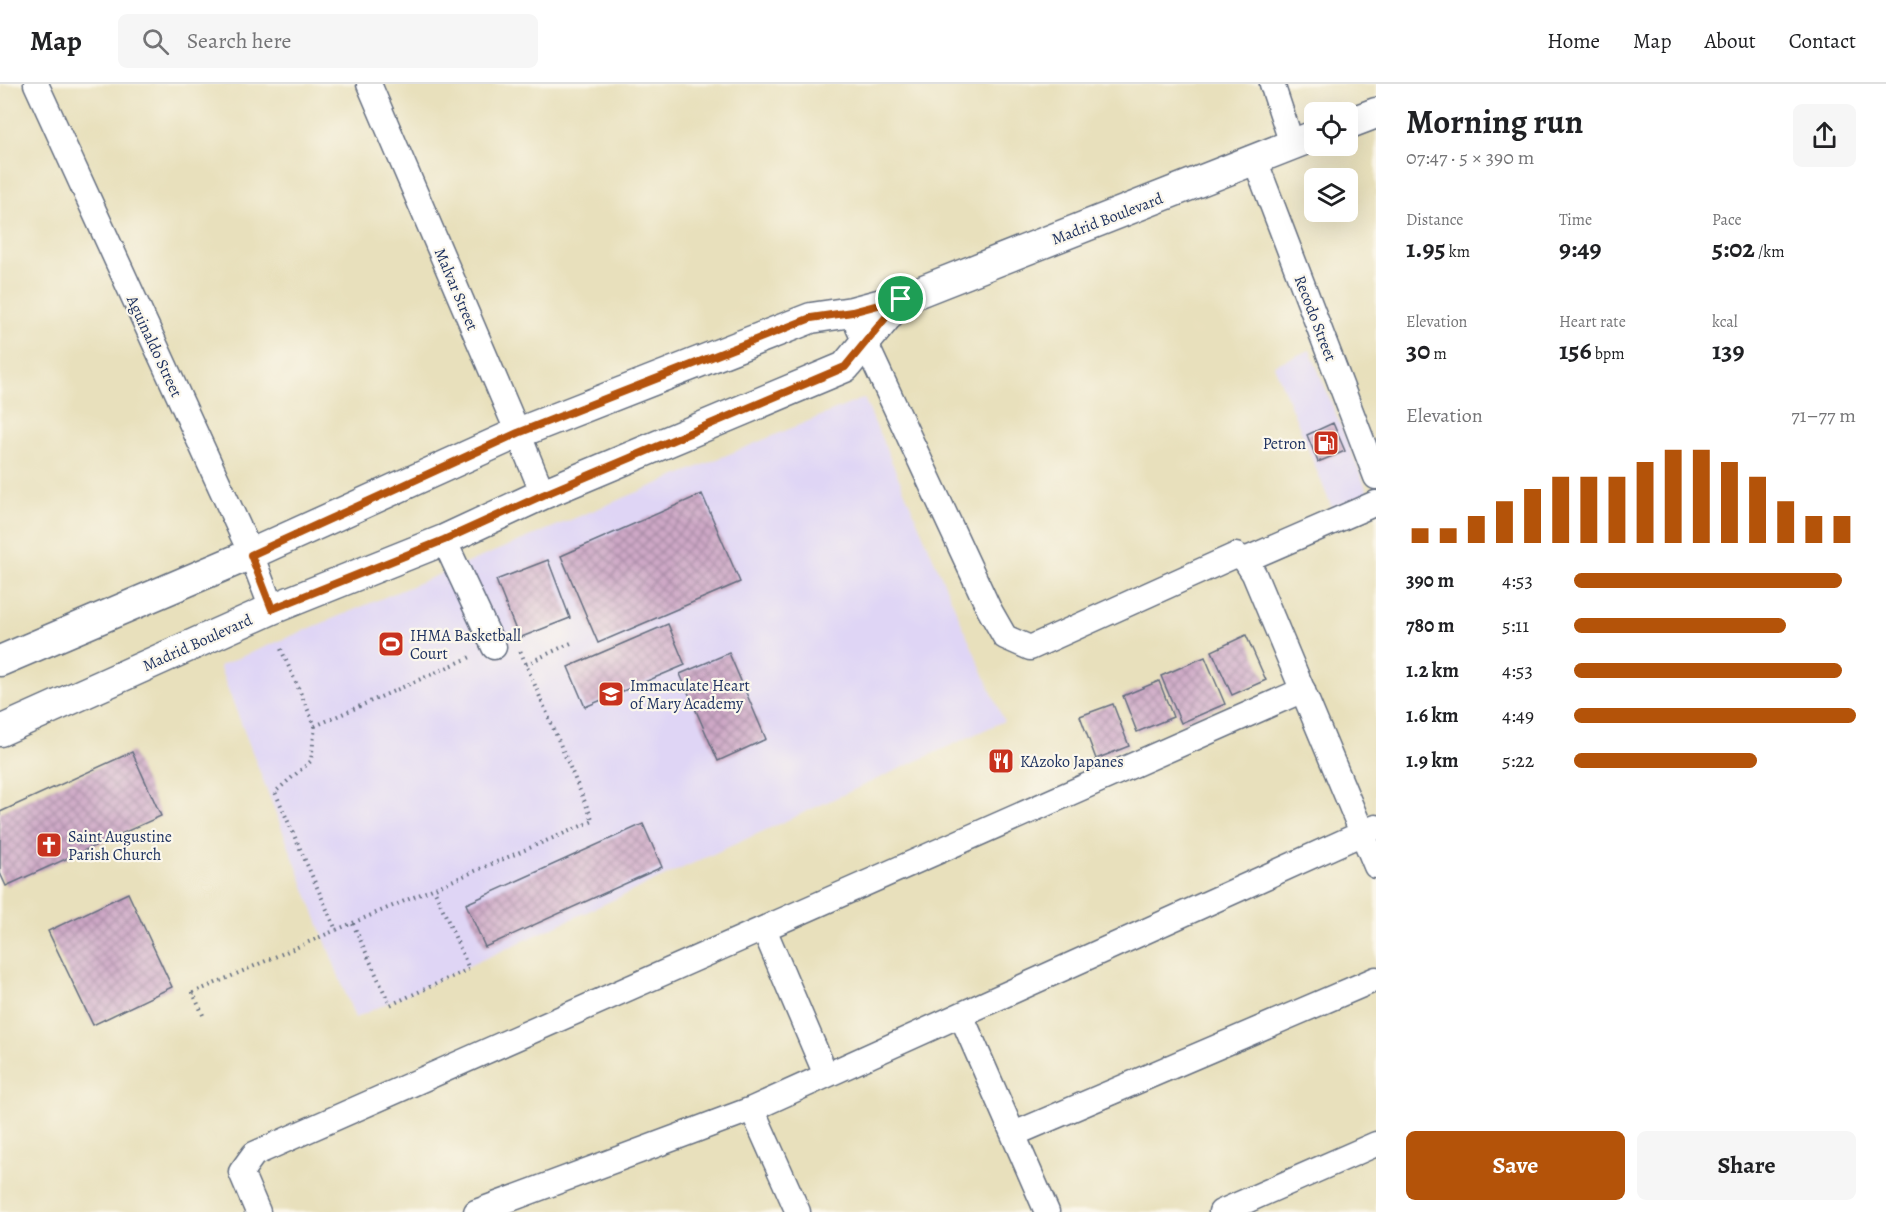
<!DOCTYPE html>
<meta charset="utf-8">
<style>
body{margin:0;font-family:Alegreya,serif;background:#f6f6f6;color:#202124;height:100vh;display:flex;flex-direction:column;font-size:22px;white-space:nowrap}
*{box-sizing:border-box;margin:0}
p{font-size:20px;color:#757577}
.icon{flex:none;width:33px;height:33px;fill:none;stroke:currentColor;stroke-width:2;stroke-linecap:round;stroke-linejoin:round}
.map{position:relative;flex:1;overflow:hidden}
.side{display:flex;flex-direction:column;background:#fff;width:510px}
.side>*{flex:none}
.fabs{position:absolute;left:1304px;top:18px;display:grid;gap:12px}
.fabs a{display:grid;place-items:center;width:54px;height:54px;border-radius:9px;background:#fff;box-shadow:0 6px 24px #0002;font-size:30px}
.pin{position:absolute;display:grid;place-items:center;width:51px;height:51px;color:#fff;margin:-26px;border:3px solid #fff;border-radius:50%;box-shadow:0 2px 6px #0007}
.round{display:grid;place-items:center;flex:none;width:63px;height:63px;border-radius:9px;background:#f6f6f6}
.head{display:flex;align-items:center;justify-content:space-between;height:102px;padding:0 30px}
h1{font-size:33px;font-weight:700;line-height:45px}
.stats{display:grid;grid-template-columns:repeat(3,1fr);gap:9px;height:102px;padding:6px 30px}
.stats div{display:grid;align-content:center}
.stats b{font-size:26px;font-weight:700}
.stats small{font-size:16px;font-weight:400}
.stats p{font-size:16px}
.chart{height:168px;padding:12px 30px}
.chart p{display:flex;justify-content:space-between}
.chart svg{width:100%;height:108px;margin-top:6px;stroke:#b45309;stroke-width:6}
.action{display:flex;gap:12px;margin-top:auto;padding:12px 30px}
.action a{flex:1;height:69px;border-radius:9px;background:#b45309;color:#fff;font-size:24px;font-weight:700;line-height:69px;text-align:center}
.action a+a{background:#f6f6f6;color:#202124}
ul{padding:0 30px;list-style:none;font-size:20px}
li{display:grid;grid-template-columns:96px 72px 1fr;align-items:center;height:45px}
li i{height:15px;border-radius:8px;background:#b45309}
header{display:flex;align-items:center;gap:36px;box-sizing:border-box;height:84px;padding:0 30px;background:#fff;border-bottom:2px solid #e0e0e0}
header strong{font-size:28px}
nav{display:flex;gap:33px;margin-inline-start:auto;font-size:21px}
.search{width:420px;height:54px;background:#f6f6f6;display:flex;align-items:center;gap:15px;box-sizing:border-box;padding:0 21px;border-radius:9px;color:#757577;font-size:22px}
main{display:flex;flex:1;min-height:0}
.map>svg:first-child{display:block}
</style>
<header>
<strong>Map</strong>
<div class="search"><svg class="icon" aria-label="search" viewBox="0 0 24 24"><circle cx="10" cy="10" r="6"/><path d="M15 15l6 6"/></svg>Search here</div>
<nav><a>Home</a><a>Map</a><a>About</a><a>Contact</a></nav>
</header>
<main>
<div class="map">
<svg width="1376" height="1128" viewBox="0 0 1376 1128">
<defs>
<pattern id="building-cross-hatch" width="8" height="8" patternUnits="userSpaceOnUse" patternTransform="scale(1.5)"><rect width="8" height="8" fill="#cea8c6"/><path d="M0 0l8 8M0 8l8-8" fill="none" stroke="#a689a4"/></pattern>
</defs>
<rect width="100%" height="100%" fill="#fbf7ec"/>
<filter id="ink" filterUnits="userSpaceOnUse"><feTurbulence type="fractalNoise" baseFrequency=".0167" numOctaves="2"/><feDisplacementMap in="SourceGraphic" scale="12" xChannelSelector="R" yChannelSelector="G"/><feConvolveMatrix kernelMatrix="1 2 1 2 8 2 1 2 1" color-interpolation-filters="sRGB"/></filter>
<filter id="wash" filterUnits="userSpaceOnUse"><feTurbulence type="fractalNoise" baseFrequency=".008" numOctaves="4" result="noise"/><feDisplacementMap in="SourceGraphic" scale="24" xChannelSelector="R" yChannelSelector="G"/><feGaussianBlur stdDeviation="1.35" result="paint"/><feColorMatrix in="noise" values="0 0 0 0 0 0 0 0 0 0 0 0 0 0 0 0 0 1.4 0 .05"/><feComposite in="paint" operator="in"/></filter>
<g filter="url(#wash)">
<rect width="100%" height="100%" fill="#e8e0bc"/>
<!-- built -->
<path fill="#dfd5f5" d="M1310 266 1368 409 1332 424 1274 281Z
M864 314 1004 637 355 934 219 582Z"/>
<g id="blocks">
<!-- building -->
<path fill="url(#building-cross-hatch)" d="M1333 339 1345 367 1318 378 1307 351Z
M702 410 740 498 598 559 561 472Z
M548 476 570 534 519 554 496 496Z
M668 540 685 581 585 623 568 583Z
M1246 551 1266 596 1232 611 1212 567Z
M729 569 766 655 718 677 680 590Z
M1205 573 1225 620 1181 639 1161 592Z
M1159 597 1173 633 1137 648 1123 612Z
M1113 620 1129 662 1096 675 1080 632Z
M132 668 161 732 6 802 0 789V728Z
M643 740 662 783 485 863 466 820Z
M128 809 172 903 93 941 48 847Z"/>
</g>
</g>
<g filter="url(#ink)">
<use href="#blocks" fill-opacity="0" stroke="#636d7f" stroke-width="1.5"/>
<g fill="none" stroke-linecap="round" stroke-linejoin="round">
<!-- minor casing -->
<g stroke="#636d7f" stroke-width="27">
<path id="minor" d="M36 0 251 470 272 525
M369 0 518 349 543 410
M1272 0 1292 60
M1255 76 1376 393
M858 243 989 525 1005 553 1030 564 1236 471 1245 476 1254 490 1376 782
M444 456 494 563
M1245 476 1376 419
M764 845 826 991
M961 931 1047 1128
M752 1025 798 1128
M1014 1050 1376 895
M258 1128 241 1088 254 1070 1303 606
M476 1128 752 1025 1376 743
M1221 1128 1376 1060"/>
</g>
<!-- tertiary casing -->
<g stroke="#636d7f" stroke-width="33">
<path id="tertiary" d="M1347 40 1376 29
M0 577 251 470 518 349 811 234 852 228 901 215 1314 52
M0 647 272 525 444 456 543 410 845 283 901 215"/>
</g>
<!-- path -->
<path stroke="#636d7f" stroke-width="4" stroke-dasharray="1.5 4.5" stroke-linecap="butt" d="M281 565 315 642 473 572
M526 580 571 559
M315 642 311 677 275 708 336 846 593 737 519 564
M353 840 390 921 469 885 434 805
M203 931 193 909 336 846"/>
<!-- minor -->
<use href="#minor" stroke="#fff" stroke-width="24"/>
<!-- tertiary -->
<use href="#tertiary" stroke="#fff" stroke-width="30"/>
</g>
</g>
<g fill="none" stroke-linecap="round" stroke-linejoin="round" filter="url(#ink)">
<!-- route casing -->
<g stroke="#fff" stroke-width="12">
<path id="route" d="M901 215 845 283 543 411 444 456 272 525 251 471 518 349 811 234 852 228Z"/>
</g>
<!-- route -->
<use href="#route" stroke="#b45309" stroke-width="8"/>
</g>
<!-- icons -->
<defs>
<g id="fuel-square" transform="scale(1.35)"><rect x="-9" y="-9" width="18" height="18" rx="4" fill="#c8321e" stroke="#fbf7ec"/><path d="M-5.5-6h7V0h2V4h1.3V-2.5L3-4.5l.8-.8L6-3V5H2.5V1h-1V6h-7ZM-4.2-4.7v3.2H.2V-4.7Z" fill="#fff"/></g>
<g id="stadium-square" transform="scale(1.35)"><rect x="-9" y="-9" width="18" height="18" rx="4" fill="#c8321e" stroke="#fbf7ec"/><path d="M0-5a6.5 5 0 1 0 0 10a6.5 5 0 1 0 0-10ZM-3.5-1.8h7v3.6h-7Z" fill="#fff"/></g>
<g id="school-square" transform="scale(1.35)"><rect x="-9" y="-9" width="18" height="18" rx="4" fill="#c8321e" stroke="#fbf7ec"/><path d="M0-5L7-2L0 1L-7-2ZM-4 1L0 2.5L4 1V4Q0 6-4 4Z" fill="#fff"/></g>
<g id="restaurant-square" transform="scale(1.35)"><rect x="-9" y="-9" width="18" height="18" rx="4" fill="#c8321e" stroke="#fbf7ec"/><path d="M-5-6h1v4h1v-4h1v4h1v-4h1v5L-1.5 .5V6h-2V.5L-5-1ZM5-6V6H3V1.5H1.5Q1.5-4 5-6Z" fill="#fff"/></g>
<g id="church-square" transform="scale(1.35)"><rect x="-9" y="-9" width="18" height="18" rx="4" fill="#c8321e" stroke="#fbf7ec"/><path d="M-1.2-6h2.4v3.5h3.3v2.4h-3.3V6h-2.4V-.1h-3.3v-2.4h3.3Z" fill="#fff"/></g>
</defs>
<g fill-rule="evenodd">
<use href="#fuel-square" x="1326" y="359"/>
<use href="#stadium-square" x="391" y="560"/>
<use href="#school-square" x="611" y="610"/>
<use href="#restaurant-square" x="1001" y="677"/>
<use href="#church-square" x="49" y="761"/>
</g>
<g text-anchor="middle" stroke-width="4.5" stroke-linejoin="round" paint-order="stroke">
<!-- street labels -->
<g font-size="16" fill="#1b2f5e" stroke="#fbf7ec">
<text transform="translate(1107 134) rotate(-21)" y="6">Madrid Boulevard</text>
<text transform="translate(457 205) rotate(67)" y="6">Malvar Street</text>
<text transform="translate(1316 234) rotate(69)" y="6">Recodo Street</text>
<text transform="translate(155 262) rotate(65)" y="6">Aguinaldo Street</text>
<text transform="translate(197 558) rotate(-24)" y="6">Madrid Boulevard</text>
</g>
<!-- poi labels -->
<g font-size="16" fill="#1b2f5e" stroke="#fbf7ec" text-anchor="start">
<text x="1306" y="365" text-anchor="end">Petron</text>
<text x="410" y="557">IHMA Basketball<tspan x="410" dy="18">Court</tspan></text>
<text x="630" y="607">Immaculate Heart<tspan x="630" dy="18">of Mary Academy</tspan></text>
<text x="1020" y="683">KAzoko Japanes</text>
<text x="68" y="758">Saint Augustine<tspan x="68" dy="18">Parish Church</tspan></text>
</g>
</g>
</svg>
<div class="fabs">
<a><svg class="icon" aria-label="locate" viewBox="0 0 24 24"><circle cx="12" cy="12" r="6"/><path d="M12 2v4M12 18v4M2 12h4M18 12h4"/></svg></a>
<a><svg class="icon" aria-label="layers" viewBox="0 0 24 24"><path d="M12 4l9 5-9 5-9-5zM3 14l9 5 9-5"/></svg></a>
</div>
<div class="pin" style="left:901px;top:215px;background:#1e9e55"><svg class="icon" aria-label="arrive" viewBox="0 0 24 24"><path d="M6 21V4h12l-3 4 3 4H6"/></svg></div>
</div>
<section class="side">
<div class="head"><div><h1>Morning run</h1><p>07:47 · 5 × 390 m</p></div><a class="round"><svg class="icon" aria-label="share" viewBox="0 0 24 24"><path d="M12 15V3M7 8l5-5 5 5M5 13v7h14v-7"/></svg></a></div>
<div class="stats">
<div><p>Distance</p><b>1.95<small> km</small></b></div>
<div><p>Time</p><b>9:49</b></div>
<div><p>Pace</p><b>5:02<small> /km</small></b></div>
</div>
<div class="stats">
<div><p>Elevation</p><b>30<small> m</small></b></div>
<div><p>Heart rate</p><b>156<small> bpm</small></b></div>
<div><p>kcal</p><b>139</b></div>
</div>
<div class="chart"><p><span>Elevation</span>71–77 m</p>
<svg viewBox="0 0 160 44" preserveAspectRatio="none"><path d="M5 44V38M15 44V38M25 44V33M35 44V27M45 44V22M55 44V17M65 44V17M75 44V17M85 44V11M95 44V6M105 44V6M115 44V11M125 44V17M135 44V27M145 44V33M155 44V33"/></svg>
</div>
<ul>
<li><b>390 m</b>4:53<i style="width:95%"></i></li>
<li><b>780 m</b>5:11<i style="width:75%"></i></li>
<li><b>1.2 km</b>4:53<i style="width:95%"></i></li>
<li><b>1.6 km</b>4:49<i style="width:100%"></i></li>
<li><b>1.9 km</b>5:22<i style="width:65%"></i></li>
</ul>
<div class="action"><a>Save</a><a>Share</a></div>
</section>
</main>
